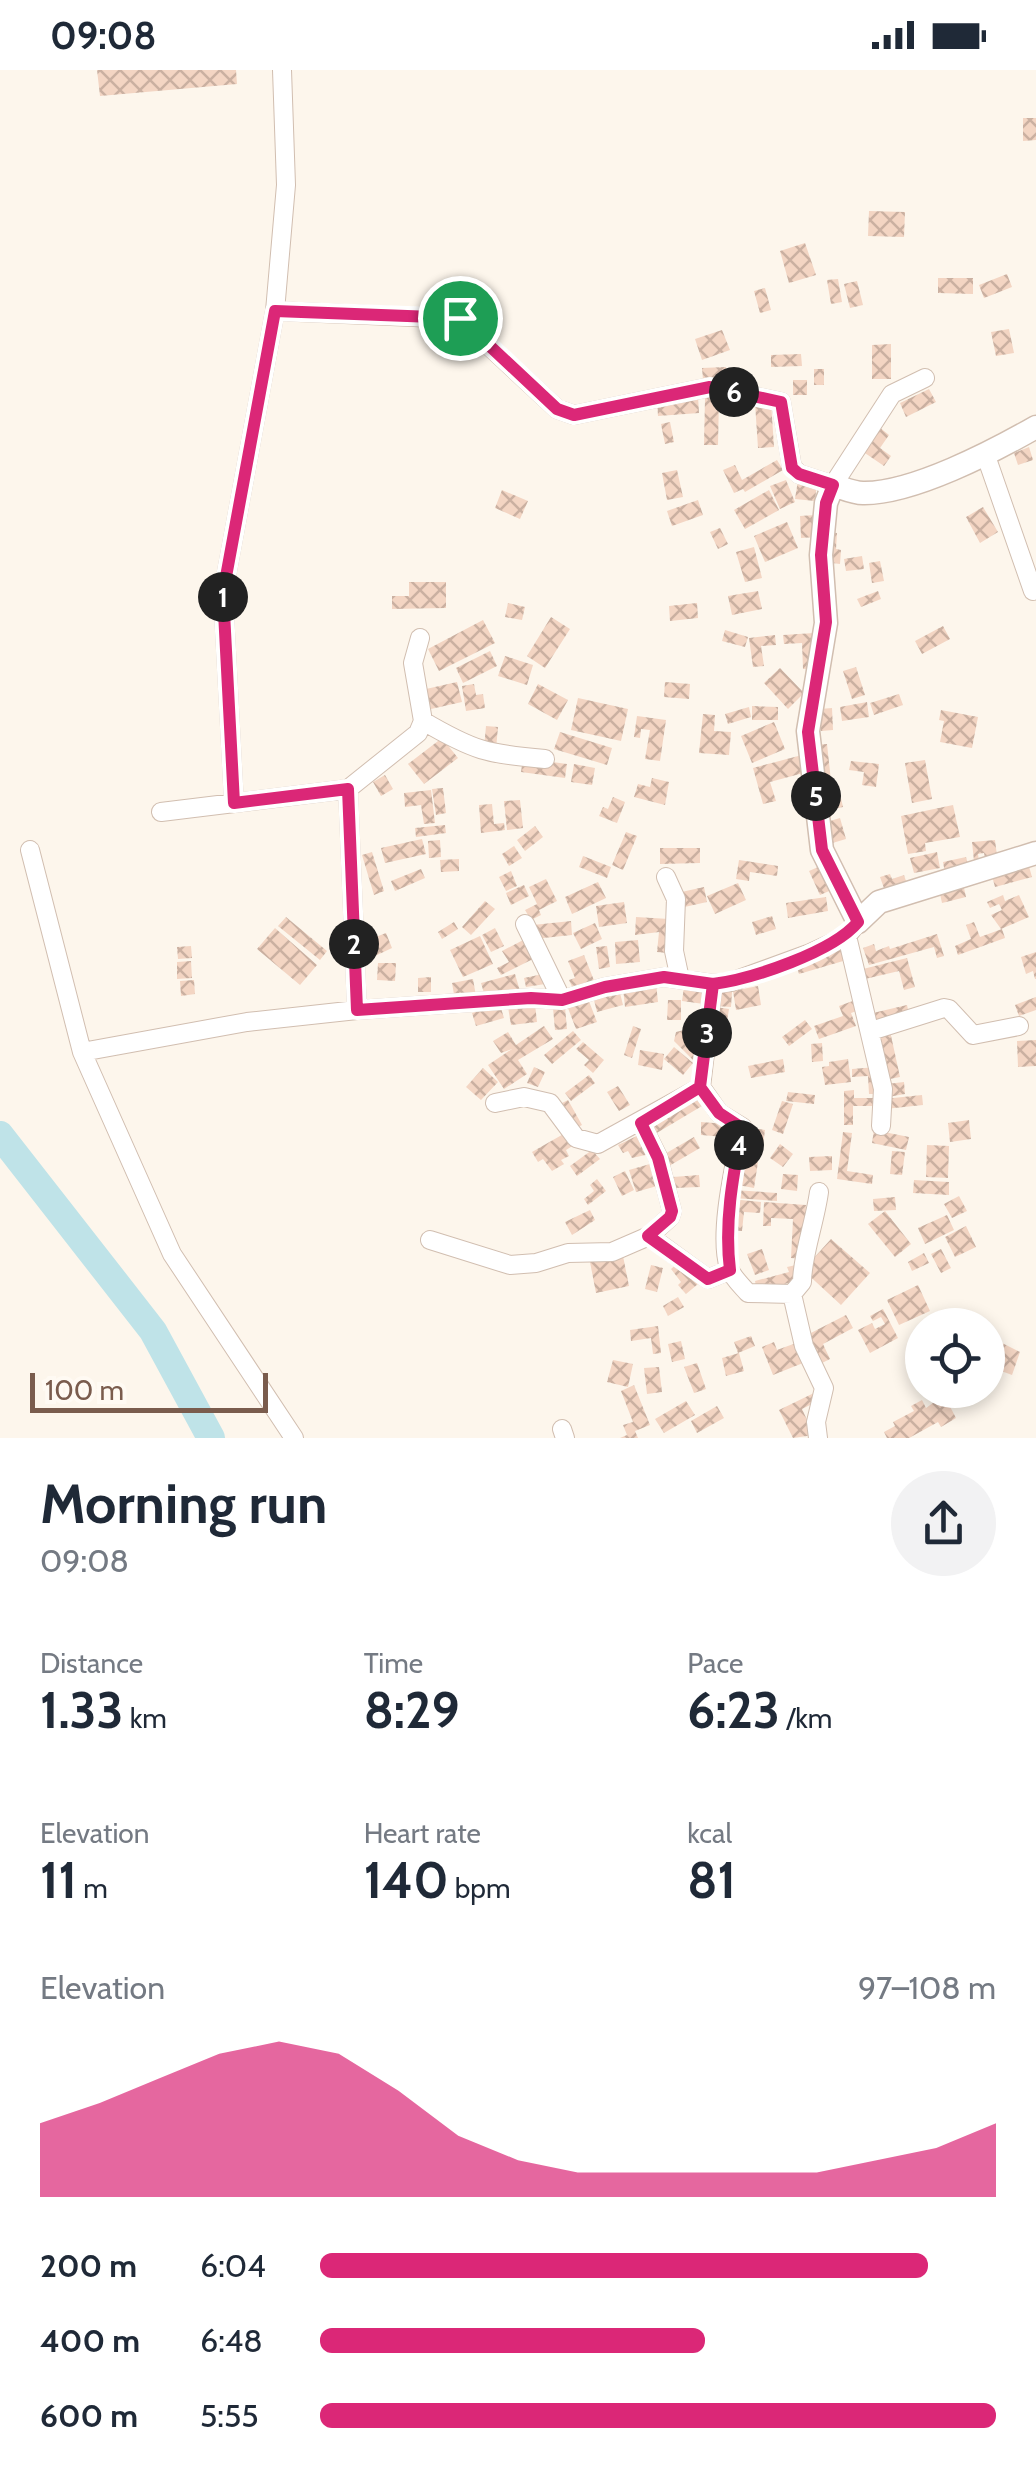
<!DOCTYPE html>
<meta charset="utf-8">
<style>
body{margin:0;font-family:Cabin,sans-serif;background:#f2f2f3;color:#1f2937;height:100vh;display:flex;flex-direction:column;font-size:38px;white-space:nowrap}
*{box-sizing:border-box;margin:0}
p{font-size:32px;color:#747a83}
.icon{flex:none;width:55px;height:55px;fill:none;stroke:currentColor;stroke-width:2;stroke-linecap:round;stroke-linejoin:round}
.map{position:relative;height:1368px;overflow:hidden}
.panel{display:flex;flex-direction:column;background:#fff;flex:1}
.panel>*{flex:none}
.buttons{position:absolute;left:905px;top:1238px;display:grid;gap:20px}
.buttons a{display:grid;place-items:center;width:100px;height:100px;border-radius:50%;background:#fff;box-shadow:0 5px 15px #0003;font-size:50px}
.scale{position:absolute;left:30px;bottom:25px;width:238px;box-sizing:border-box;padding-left:10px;border:5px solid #7a5c4d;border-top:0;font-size:28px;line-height:35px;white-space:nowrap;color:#7a5c4d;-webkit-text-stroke:8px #fffaf3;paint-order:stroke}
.pin{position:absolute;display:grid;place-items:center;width:85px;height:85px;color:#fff;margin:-42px;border:5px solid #fff;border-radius:50%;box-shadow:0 2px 10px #0007}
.km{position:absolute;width:50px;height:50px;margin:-25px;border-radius:50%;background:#222;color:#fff;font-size:28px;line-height:50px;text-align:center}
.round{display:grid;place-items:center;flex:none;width:105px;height:105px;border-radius:52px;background:#f2f2f3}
.head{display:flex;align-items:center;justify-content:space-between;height:170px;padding:0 40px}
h1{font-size:55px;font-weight:700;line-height:75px}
.stats{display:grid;grid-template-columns:repeat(3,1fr);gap:15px;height:170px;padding:10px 40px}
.stats div{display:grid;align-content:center}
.stats b{font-size:50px;font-weight:700}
.stats small{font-size:28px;font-weight:400}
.stats p{font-size:28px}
.chart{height:280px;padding:20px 40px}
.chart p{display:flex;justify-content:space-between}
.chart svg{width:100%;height:180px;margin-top:10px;fill:#db2777;opacity:.7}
ul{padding:0 40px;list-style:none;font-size:32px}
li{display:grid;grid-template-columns:160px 120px 1fr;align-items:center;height:75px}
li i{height:25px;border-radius:12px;background:#db2777}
.status{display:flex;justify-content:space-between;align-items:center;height:70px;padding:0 50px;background:#fff;direction:ltr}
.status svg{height:28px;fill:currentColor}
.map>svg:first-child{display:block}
</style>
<div class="status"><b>09:08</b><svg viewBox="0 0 49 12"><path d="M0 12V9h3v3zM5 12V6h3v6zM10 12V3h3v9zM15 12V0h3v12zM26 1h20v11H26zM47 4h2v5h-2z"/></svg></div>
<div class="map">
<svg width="1036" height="1368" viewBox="0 0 1036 1368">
<defs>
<pattern id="building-cross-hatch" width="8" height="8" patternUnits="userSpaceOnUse" patternTransform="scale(2.5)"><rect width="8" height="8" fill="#f3d5c3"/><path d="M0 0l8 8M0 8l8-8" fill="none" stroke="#cab0a1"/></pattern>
</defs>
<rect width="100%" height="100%" fill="#fdf6ec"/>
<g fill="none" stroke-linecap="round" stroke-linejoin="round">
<!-- river -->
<path stroke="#bfe3e8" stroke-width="28" d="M0 1065 153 1261 211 1368"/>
</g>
<!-- building -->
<path fill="url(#building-cross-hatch)" d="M97 0H236L237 14 100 26Z
M1023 48H1036V70L1023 71Z
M869 141 905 142 904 167 868 166Z
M805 173 816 205 789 213 780 181Z
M1007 204 1012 217 984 228 979 215Z
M938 208H973V224L938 223Z
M838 209 842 232 831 234 827 210Z
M857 211 863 235 850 238 844 214Z
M765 218 771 240 760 243 754 221Z
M1009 259 1014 283 996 286 991 262Z
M722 260 730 280 702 290 695 269Z
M891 274V309H872V275Z
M801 284 802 296 771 297V285Z
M726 297V309L703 310 702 298Z
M814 299H824V315H814Z
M793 310H807V325H793Z
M929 319 936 332 906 347 900 333Z
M698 326 699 343 658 346 657 330Z
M705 328H719L718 375H704Z
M771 332 774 377 758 378 755 333Z
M670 352 674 372 665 374 661 354Z
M879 357 889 365 880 378 891 386 884 396 862 381Z
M1029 377 1033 390 1018 395 1014 383Z
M777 390 783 400 745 422 743 419 734 423 723 400 735 395 742 410Z
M677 400 683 427 667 430 662 403Z
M786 410 795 432 780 439 770 416Z
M798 410 817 412 815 431 795 429Z
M502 420 528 431 520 449 495 438Z
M769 420 779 440 745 459 734 440Z
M698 430 703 445 672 456 667 441Z
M983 437 998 462 980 473 966 447Z
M815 445 817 467 801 468 800 446Z
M787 452 798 478 765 492 754 466Z
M720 458 728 474 718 479 710 462Z
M828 462 837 463 836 479 841 480 840 494 824 492Z
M754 477 762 508 745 512 736 482Z
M862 486 864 499 846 501 844 489Z
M880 491 884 511 872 513 869 493Z
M409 512H446V538L392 539V526H409Z
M758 521 762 539 732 545 728 526Z
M878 521 881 529 861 537 857 529Z
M508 533 525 537 522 550 505 547Z
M697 533 698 548 670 551 669 536Z
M551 547 570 559 545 598 527 586Z
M483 550 495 573 439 601 428 579Z
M943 556 950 569 922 584 915 571Z
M725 560 748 567 745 577 722 571Z
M814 563 816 598 803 599 802 573 784 574 783 565Z
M775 565 776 575 761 576 764 596 753 597 749 568Z
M490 581 497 596 463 613 456 598Z
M505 586 533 595 527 615 498 606Z
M856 597 865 625 852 629 843 601Z
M780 598 804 623 788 639 764 613Z
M457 612 462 632 431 639 426 619Z
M665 612 690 614 689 629 664 627Z
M474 614 476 625 483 624 485 638 466 641 462 616Z
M538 614 568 630 557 650 528 634Z
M899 624 903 635 874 645 870 633Z
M578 628 628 639 621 671 571 660Z
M867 632 869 647 842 651 840 637Z
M752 636 778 637V650H752Z
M749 637 751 647 728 654 725 644Z
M832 638 833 660 821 661 820 639Z
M941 640 978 647 972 678 940 672 944 651 939 650Z
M703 644 715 645 714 661 731 662 729 685 699 683Z
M637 646 666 650 660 691 645 689 650 660 641 659 640 668 634 667Z
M774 652 785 679 752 693 741 666Z
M486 656 498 657 496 679 484 678Z
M560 662 612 678 607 695 554 679Z
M442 668 458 688 424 714 408 694Z
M827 674 832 720 818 721 814 675Z
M802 685 807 702 770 712 776 731 763 734 753 698Z
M523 688 567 694 565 708 521 702Z
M925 690 932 729 912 733 905 693Z
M851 691 879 694 876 717 862 715 864 702 849 700Z
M574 694 595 698 592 715 571 712Z
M385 705 393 719 381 726 373 712Z
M652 708 669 712 665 735 634 727 638 714 650 717Z
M443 718 446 743 436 745 432 719Z
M431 720 435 753 424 754 421 735 405 737 404 723Z
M840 724 843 737 822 741 819 729Z
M613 727 625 732 617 753 599 746 603 737 608 739Z
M520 730 523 758 507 760 504 731Z
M492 734 494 754 504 753 505 760 481 763 479 735Z
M953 735 960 767 925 773 926 781 908 784 901 746Z
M840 748 846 769 829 774 823 753Z
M445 755 446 763 416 767 415 758Z
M535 756 543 767 525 781 517 770Z
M626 762 637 766 623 800 612 795Z
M422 769 426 784 385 793 381 778Z
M440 770 441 787 429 788 428 771Z
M995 770 997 786 985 788 984 783 978 784 979 791H974L972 772Z
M514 776 522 788 509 796 502 784Z
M660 778H700V793L660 794Z
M372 782 384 821 374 825 362 785Z
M937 782 940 798 914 803 910 788Z
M583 786 611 797 607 808 579 797Z
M966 787 969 798 945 803 943 792Z
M459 789V801L441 802 440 790Z
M739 790 778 796 777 806 750 802 749 811 736 809Z
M1028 793 1032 807 995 817 991 802Z
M825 794 836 818 820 825 809 801Z
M421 799 425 808 395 821 391 811Z
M511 801 517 816 506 821 499 807Z
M890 804 892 809 904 805 907 814 885 821 880 807Z
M546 809 557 831 539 840 541 845 531 850 525 840 537 834 529 817Z
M962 809 966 827 942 833 938 815Z
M598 812 606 828 572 844 565 827Z
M738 813 746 830 715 844 707 826Z
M524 815 529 826 511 835 506 823Z
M704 817 707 832 680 838 677 823Z
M1003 825 1005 831 1019 825 1029 847 1001 859 991 845 1002 840 999 834 990 838 987 832Z
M826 827 828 841 788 848 786 833Z
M485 831 495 839 471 865 462 857Z
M624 832 627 853 599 857 596 836Z
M772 846 776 859 756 865 752 852Z
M286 847 327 881 320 890 278 856Z
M636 847 669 849 667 883 657 882 659 862 635 865Z
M571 851 572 865 534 869 533 855Z
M454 852 458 859 442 869 438 862Z
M974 852 980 867 1002 859 1005 868 958 885 955 876 971 869 966 855Z
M595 853 602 869 581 879 573 863Z
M275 858 317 895 300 915 257 879Z
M495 858 504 876 491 882 482 865Z
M386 863 392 878 375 886 368 870Z
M937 864 944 886 937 888 934 877 869 895 863 878 874 874 876 881 889 876 890 879Z
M480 866 493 894 463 907 450 880Z
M527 868 537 887 501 905 497 898 509 892 502 881Z
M638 870 640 892 616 894 615 872Z
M191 876 192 888 178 889 177 877Z
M607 876 610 897 599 899 596 877Z
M847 878 850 889 799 904 796 893Z
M1036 882V909H1035L1033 901 1026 904 1021 887Z
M584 885 595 913 574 921 569 910 575 908 568 891Z
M907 888 915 917 904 920 899 901 865 909 863 899Z
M191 891 192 908 177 909V892Z
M378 893H396L395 911 377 910Z
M515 904 520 921 486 930 481 913Z
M543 904 545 914 526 917 524 908Z
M431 907V922H418V908Z
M473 909 476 926 455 930 452 913Z
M194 910 195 924 181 926 180 911Z
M656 913 658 932 625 937 623 918Z
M758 916 761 935 736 940 733 921Z
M684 917 706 920 704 934 682 931Z
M619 919 623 935 597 942 593 926Z
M717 921 732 922 731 937 716 936Z
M587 926 597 952 576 959 566 933Z
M1036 927V940L1019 946 1015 935Z
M861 928 865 938 851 943 856 956 819 969 814 956 843 946 839 936Z
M668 930H681V950H667Z
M535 934 537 952 511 955 508 937Z
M500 935 504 948 476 956 472 943Z
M907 935 909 944 875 953 873 943Z
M565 937 567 959 555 960 553 938Z
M715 937 729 939 722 982 709 980Z
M805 950 812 959 789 976 782 967Z
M544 956 553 969 518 990 527 1004 504 1019 488 995 512 979 501 983 493 971 508 962 516 975Z
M633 956 641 959 632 988 624 985Z
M696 957 693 990 674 971 676 962Z
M573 961 581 970 552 994 544 985Z
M890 961 900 1007 885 1010 875 965Z
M1036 970V996L1018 997 1017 971Z
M583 972 604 990 593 1003 584 995 589 990 576 979Z
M822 973 823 991 812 992 811 974Z
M674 977 693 993 683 1005 664 989Z
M640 980 664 984 662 1000 638 995Z
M783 989 785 1002 751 1008 748 996Z
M848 989 851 1012 825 1015 822 997 829 996V992Z
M534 997 545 1002 538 1017 527 1013Z
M877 997 878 1024H869L868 1006 852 1007V999Z
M483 998 498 1012 481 1030 466 1017Z
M589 1005 595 1013 571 1031 565 1023Z
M904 1012 905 1024 888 1027 887 1014Z
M618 1016 630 1035 619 1041 607 1022Z
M854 1020V1028H875V1036H853V1055H844V1021Z
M788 1022 815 1025 814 1034 786 1031Z
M922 1025 923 1035 885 1039 884 1029Z
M696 1026 702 1036 655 1064 649 1054Z
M568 1030 582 1055 572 1060 558 1035Z
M782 1031 793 1034 783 1064 772 1060Z
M969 1050 971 1069 950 1072 948 1053Z
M701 1052 726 1054 725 1067 701 1065Z
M746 1057 765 1060 763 1076 755 1075 753 1091 758 1092 754 1118 738 1115Z
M874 1060 909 1067 906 1080 872 1073Z
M567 1062 574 1075 566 1080 569 1086 561 1090 564 1094 552 1101 543 1089 538 1092 532 1082Z
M843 1062 852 1063 847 1101 873 1105 872 1114 837 1109Z
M641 1064 650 1084 632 1088 628 1081 623 1083 618 1075Z
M694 1067 700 1078 669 1096 663 1085Z
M780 1074 793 1084 783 1097 770 1088Z
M927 1075 949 1076 948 1108 926 1107Z
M592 1080 600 1089 577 1106 570 1096Z
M892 1081 905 1082 902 1105 890 1104Z
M832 1086V1100L810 1101 809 1087Z
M657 1092 664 1114 636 1122 629 1100Z
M625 1101 634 1120 622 1126 613 1107Z
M783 1104 798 1105 797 1121 781 1119Z
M699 1105 700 1117 674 1118 673 1107Z
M597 1109 606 1121 588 1135 584 1129 594 1121 590 1115Z
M914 1110 949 1112V1125L913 1123Z
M734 1120 777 1123V1131L733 1128Z
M959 1126 967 1141 952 1148 944 1134Z
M895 1127 896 1140 874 1141 873 1129Z
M731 1129 761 1132 760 1143 744 1142 742 1161 728 1160Z
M764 1132 806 1135 803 1189 791 1188 793 1149 771 1148V1156H763Z
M590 1140 595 1150 572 1165 565 1152Z
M885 1141 911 1174 895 1187 868 1154Z
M947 1145 954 1160 925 1174 918 1158Z
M966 1156 976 1177 955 1187 945 1167Z
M831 1169 870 1203 841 1235 803 1200Z
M762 1179 769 1200 755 1205 747 1184Z
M941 1179 951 1198 941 1203 931 1184Z
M924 1183 929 1193 912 1201 908 1192Z
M623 1186 629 1216 596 1223 590 1192Z
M679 1192 698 1214 686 1224 678 1215 681 1212 671 1199Z
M651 1195 663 1198 657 1222 645 1219Z
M796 1195 800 1210 757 1221 755 1211 789 1202 787 1197Z
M918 1215 930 1241 899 1255 887 1230Z
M678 1227 684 1237 668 1246 663 1236Z
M883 1239 898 1268 870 1283 858 1260 872 1253 875 1259 885 1254 881 1247 873 1251 870 1246Z
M846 1245 853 1258 823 1274 830 1289 820 1294 805 1266Z
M658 1256 661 1283 653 1284 651 1268 631 1271 630 1260Z
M751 1266 755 1276 738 1283 734 1272Z
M990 1267 1020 1282 1012 1305 988 1296Z
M681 1271 685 1289 672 1292 668 1274Z
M774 1272 777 1280 796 1273 803 1293 773 1305 762 1277Z
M739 1283 744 1301 726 1306 722 1288Z
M613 1290 633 1294 628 1317 607 1312Z
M697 1293 706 1319 694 1323 684 1297Z
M659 1297 662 1322 647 1324 644 1298Z
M634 1315 650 1355 635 1361 638 1368H620L627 1365 623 1355 633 1352 621 1321Z
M814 1323 818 1331 802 1339 814 1365 793 1368 779 1340Z
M944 1325 956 1348 941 1357 938 1352 909 1368H887L884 1362 895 1356 893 1352 914 1341 911 1336 922 1330 926 1338Z
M686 1331 695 1345 664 1363 655 1349Z
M717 1336 724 1348 697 1363 691 1351Z"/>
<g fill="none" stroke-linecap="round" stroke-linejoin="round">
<!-- minor casing -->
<g stroke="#d1beb0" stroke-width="20">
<path id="minor" d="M275 241 460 249 557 339 574 345 710 317 781 332 792 397 799 404 833 415 892 324 925 308
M986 386 1033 521
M423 651C474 681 487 684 545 689
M348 719 357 940
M234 733 223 523 275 241 286 115 282 0
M161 742 348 719 418 663 423 651 413 593 420 568
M30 780 82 982 172 1184 294 1368
M666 807 676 829 674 881 680 909
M525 854 562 930
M847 866 883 1019 881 1056
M713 914 701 1017 719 1043 742 1057C735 1094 718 1163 729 1198 732 1207 742 1216 748 1223L792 1224
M871 961 944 938 949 939 973 965 1019 956
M82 982 247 952 357 940 531 928 562 930 605 917 664 907 713 914 731 912 808 884 847 866 858 852
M495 1033 524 1027 550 1033 576 1068 598 1074 701 1017
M649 1166 708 1209 730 1200
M430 1170 510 1195 536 1193 568 1183 612 1182 649 1166 670 1147 672 1141 658 1087 641 1053
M562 1359 565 1368
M818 1368 816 1352 824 1318 804 1276 792 1224 802 1212C802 1186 815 1152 819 1122"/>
</g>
<!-- tertiary casing -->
<g stroke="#d1beb0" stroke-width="25">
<path id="tertiary" d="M1036 357C994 381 912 424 863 423 853 423 843 418 833 415L826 433 821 485 826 553 808 661 822 780 858 852 879 832 1036 783"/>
</g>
<!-- minor -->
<use href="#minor" stroke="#fff" stroke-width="18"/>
<!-- tertiary -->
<use href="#tertiary" stroke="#fff" stroke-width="22"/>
</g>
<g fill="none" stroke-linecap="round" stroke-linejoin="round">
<!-- route casing -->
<g stroke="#fff" stroke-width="20">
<path id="route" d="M460 248 275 241 223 523 234 733 348 719 357 940 531 928 562 930 605 917 664 907 713 914 700 1017 641 1053 658 1088 672 1141 670 1147 648 1166 708 1209 730 1200C724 1152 733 1106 742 1058L719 1043 700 1017 713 914C752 909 833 882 858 852L822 780 808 662 826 552 821 485 826 433 833 415 799 404 792 398 781 332 710 317 574 345 557 339 460 248"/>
</g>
<!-- route -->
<use href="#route" stroke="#db2777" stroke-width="12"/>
</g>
</svg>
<div class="buttons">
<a><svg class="icon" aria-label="locate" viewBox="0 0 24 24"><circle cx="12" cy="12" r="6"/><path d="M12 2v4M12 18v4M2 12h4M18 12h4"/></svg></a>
</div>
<div class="scale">100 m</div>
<div class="pin" style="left:460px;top:248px;background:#1e9e55"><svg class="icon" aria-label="arrive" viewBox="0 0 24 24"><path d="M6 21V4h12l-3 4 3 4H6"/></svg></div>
<b class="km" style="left:223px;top:527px">1</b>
<b class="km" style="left:354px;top:874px">2</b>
<b class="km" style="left:707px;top:963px">3</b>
<b class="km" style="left:739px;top:1075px">4</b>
<b class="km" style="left:816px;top:726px">5</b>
<b class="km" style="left:734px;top:322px">6</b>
</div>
<section class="panel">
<div class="head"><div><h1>Morning run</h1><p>09:08</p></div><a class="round"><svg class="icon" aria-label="share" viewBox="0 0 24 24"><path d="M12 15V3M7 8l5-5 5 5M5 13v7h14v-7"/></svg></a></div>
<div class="stats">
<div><p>Distance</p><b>1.33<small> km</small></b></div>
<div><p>Time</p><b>8:29</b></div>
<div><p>Pace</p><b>6:23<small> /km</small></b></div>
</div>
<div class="stats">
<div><p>Elevation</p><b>11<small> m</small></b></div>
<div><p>Heart rate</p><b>140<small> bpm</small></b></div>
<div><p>kcal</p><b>81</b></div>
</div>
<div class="chart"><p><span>Elevation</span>97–108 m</p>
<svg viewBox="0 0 160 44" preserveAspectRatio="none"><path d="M0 44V26L10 21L20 15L30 9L40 6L50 9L60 18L70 29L80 35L90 38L100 38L110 38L120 38L130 38L140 35L150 32L160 26V44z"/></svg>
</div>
<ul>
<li><b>200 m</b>6:04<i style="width:90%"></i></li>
<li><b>400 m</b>6:48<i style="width:57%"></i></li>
<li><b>600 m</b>5:55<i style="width:100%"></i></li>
</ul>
</section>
